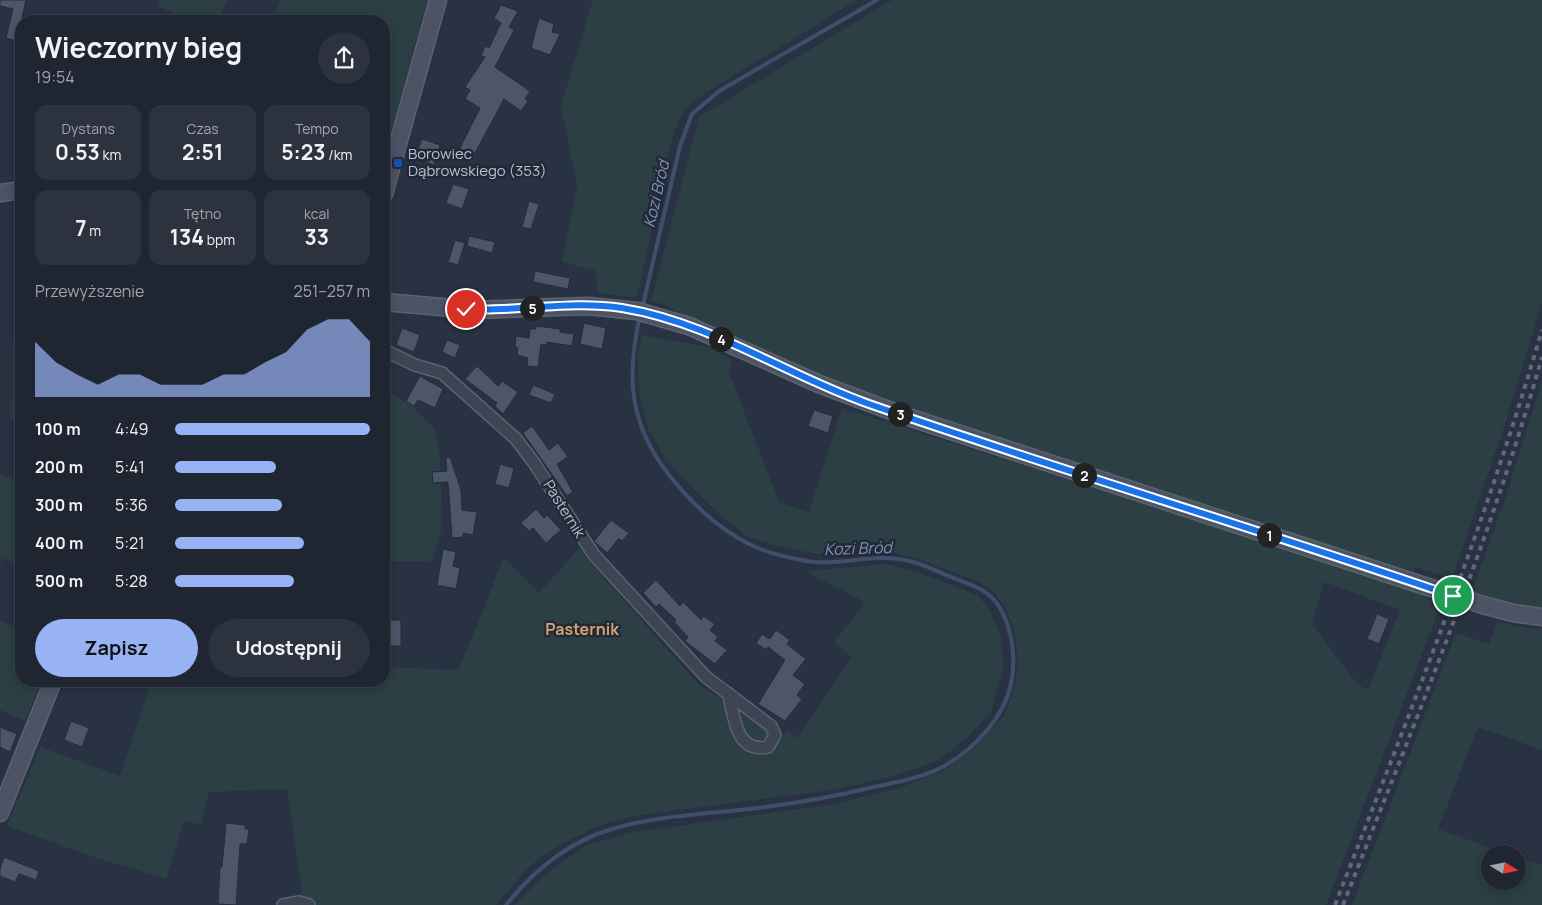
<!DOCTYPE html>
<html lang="pl">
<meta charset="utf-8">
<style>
body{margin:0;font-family:Manrope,sans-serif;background:#2c323e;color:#f1f3f6;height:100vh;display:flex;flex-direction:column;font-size:19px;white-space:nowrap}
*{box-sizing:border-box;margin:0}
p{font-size:16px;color:#a1a5ac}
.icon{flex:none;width:28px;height:28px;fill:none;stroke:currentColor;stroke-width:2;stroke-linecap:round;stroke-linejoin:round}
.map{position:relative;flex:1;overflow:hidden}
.panel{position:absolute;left:15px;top:15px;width:375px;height:672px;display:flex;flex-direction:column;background:#1f2632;border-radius:20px;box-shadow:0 2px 12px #0003,0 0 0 1px #3c434d}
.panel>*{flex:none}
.needle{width:32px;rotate:100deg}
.fabs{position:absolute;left:1481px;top:845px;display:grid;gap:10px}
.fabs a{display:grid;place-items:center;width:45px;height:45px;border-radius:50%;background:#1f2632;box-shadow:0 2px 12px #0003,0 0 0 1px #3c434d;font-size:25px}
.pin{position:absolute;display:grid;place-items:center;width:42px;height:42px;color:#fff;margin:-21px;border:2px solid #fff;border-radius:50%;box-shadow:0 1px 5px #0007}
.km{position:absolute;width:25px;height:25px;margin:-12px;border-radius:50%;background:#222;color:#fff;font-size:14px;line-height:25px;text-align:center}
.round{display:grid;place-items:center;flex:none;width:52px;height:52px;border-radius:26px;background:#2c323e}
.headline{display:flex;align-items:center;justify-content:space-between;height:85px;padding:0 20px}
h1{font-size:28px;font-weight:700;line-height:38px}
.metrics{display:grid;grid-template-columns:repeat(3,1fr);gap:8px;height:85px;padding:5px 20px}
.metrics div{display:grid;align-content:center;border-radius:12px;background:#2c323e;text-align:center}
.metrics b{font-size:21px;font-weight:700}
.metrics small{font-size:14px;font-weight:400}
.metrics p{font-size:14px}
.chart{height:140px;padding:10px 20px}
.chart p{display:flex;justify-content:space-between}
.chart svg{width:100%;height:90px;margin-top:5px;fill:#98b3f4;opacity:.7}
.action{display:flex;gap:10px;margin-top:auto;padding:10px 20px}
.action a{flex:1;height:58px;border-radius:30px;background:#98b3f4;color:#111;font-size:20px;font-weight:700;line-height:58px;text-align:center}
.action a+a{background:#2c323e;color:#f1f3f6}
ul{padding:0 20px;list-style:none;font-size:16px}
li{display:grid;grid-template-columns:80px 60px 1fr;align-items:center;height:38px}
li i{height:12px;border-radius:6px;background:#98b3f4}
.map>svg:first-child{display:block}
</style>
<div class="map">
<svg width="1542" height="905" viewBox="0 0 1542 905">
<rect width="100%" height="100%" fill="#293243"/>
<!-- green -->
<path fill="#2b3f44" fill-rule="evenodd" d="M159 0H227L218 21H191L157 6Z
M281 0H427L384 157V21H272Z
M593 0H857L708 91 692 103 679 118 669 149 637 298 597 293 596 271 562 262 577 186 561 106Z
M892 0H1542V302L1504 427 1452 579 1416 567 1411 574 855 390 801 368 705 322 675 311 663 304 651 301 699 117Z
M642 335 709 347 732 360 729 372 779 502 809 512 842 408 1429 593 1427 599 1441 604 1326 905H514L547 873 585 846 627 833 834 804 899 788 943 771 972 750 1004 716 1014 690 1018 665 1015 635 1006 609 995 593 982 583 923 561 887 550 817 554 778 546 746 536 713 508 665 458 649 431 640 398 637 355ZM1324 582 1400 610 1368 690 1357 684 1312 624Z
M13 339H21V419H11Z
M1542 381V609L1471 594 1504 502Z
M384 390 413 406 434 429 440 456 442 527 432 562 384 561Z
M0 474 21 483V566L3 558 0 564Z
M580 547 587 559 698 684 721 699 733 735 742 748 756 754 770 751 788 731 798 738 852 657 834 643 865 602 805 571 886 564 920 573 977 595 990 610 1001 637 1004 666 991 712 965 740 939 760 894 776 831 790 634 816C600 823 567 839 539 859 523 871 509 890 496 905H304L287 789 209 792 201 825 184 820 166 879 94 857 7 826 40 747 120 776 151 681H384V667L458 670 484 609 503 558 539 593Z
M0 621 21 629V681H42L25 721 0 710Z
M1497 622 1526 628H1542V750L1478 727 1438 829 1508 854H1490V881H1518V857L1542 865V905H1352L1456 633 1489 644Z
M736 707 767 730 769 734 767 741 756 745 743 733Z"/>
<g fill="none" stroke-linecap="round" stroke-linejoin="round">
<!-- stream -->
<path stroke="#404e6b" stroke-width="4" d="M642 309 680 146 692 114 719 91 877 0
M506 905C534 870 568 842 612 829 656 816 704 814 749 809 792 804 833 797 874 787 897 782 923 778 944 766 973 750 1004 718 1011 684 1016 660 1013 630 1000 608 988 588 971 585 951 577 936 571 922 563 905 560 875 554 845 564 815 562 804 561 791 558 779 555 734 544 697 510 669 475 629 424 626 376 640 316"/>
</g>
<!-- building -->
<path fill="#4d5669" stroke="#242b3a" d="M0 0H26L17 41 6 38 13 9 0 6Z
M501 5 518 11 509 27 514 30 495 67 530 91 525 99 528 101 521 111 504 99 473 157 459 150 480 108 465 99 470 90 465 87 485 57 481 56 485 46 489 48 501 23 494 18Z
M539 18 554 24 552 32 560 34 550 55 531 48Z
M422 139 440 145 434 165 415 158Z
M453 184 469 189 462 209 446 203Z
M529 201 539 204 531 229 522 227Z
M469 236 495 242 492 253 467 246Z
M455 240 465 243 458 265 448 262Z
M535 271 570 278 568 289 533 282Z
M584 323 606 328 602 349 580 344Z
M536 326 560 329V332L574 334 572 346 547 342V345L541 344 538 367 527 366 528 358 517 355 518 348 515 347 516 336 529 338 530 329H536Z
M402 328 420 335 414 352 396 345Z
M447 340 460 345 455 358 442 352Z
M477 366 498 386 502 381 518 392 503 414 495 406 497 403 465 379Z
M420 376 443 389 435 408 418 400 414 406 406 401Z
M533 385 555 394 551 403 529 395Z
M814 410 833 416 828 433 808 426Z
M532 426 549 450 558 443 568 457 557 464 573 492 567 496 523 433Z
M450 457 461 490 462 510 477 512 473 535 463 533V537L452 538 448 482 433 483 432 472 447 471 446 458Z
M500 464 514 468 509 488 495 484Z
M536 509 544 518 547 515 561 530 546 543 533 528 529 531 521 523Z
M611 520 629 533 622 541 619 538 607 553 594 541Z
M443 549 456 552 453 566 460 568 456 589 437 585Z
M656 580 680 606 683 602 701 620 703 616 715 624 710 630 718 637 715 641 727 650 715 664 685 641 688 637 674 622 676 620 659 604 656 607 643 593Z
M1377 614 1389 619 1379 644 1367 639Z
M384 620H401V646H384Z
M776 630 790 640 787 644 806 659 793 675 805 684 797 695 802 699 785 721 758 704 785 660 768 647 766 650 756 643 762 634 770 639Z
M71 721 89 728 82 747 64 740Z
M0 727 17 734 10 752 0 747Z
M226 823 245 825V829H249L247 844H240L236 905 218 904 220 867H222Z
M4 857 39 871 36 880 19 874 15 882 0 876V869Z"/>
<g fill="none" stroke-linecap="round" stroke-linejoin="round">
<!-- street casing -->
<g stroke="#5c6270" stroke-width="14">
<path id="street" d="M384 350 415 365 442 373 516 439 534 463 594 555 706 677 771 726 775 735 768 747C735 753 735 718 728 693
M283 905 299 902 309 905"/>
</g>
<!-- secondary casing -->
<g stroke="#5c6270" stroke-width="19">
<path id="secondary" d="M0 193 21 190
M384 194 438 0
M384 302 476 310 588 306 637 311 689 326 819 384 902 415 1483 605 1513 613 1542 617
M0 813 53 681"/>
</g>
<!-- street -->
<use href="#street" stroke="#3d4453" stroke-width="11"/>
<!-- secondary -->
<use href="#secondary" stroke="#4b5365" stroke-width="16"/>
<!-- rail -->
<path stroke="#606879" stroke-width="4" stroke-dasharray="5 5" stroke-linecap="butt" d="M1335 905C1409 715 1485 526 1542 330
M1343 905C1414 724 1489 544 1542 357"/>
</g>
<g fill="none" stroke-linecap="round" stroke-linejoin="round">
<!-- route casing -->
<g stroke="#fff" stroke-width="10">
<path id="route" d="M466 309C518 312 571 300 622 308 710 322 786 375 869 404 1062 471 1259 529 1453 596"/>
</g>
<!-- route -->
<use href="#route" stroke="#1a73e8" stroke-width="6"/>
</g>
<!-- markers -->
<rect fill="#1a4fb4" stroke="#222938" stroke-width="2" x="393" y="158" width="10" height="10" rx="2.5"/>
<g text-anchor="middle" stroke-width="5" stroke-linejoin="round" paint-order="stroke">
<!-- poi labels -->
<g font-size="15" fill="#bbc0cc" stroke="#222938" text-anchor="start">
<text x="408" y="159">Borowiec<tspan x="408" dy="17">Dąbrowskiego (353)</tspan></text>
</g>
<!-- street labels -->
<g font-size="15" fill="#bbc0cc" stroke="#222938">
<text transform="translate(564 509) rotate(58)" y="5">Pasternik</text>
</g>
<!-- water labels -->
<g font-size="16" font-style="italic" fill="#8493b2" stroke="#222938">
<text transform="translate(656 194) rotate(-77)" y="6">Kozi Bród</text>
<text transform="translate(858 548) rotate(-2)" y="6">Kozi Bród</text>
</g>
<!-- neighbourhood labels -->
<g font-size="16" font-weight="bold" fill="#d2a370" stroke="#222938">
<text x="582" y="635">Pasternik</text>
</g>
</g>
</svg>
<div class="fabs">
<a><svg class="needle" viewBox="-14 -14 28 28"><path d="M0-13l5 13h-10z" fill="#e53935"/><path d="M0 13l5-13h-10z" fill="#a1a5ac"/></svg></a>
</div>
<div class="pin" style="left:1453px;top:596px;background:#1e9e55"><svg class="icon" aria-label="arrive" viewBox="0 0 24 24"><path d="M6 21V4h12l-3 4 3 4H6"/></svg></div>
<div class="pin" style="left:466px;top:309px;background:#d93025"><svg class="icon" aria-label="check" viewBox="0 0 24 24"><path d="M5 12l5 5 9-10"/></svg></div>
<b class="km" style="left:1269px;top:535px">1</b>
<b class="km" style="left:1084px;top:475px">2</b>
<b class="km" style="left:900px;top:414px">3</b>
<b class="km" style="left:721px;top:339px">4</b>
<b class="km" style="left:532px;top:308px">5</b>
<section class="panel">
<div class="headline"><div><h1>Wieczorny bieg</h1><p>19:54</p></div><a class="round"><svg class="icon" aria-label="share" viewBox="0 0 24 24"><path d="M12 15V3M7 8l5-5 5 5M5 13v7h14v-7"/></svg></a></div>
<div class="metrics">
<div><p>Dystans</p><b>0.53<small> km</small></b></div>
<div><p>Czas</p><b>2:51</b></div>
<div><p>Tempo</p><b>5:23<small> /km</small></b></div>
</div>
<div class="metrics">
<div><b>7<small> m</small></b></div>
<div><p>Tętno</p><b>134<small> bpm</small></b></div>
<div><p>kcal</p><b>33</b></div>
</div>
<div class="chart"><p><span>Przewyższenie</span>251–257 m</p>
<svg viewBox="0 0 160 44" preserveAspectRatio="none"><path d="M0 44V17L10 27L20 33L30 38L40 33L50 33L60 38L70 38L80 38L90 33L100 33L110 27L120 22L130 11L140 6L150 6L160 17V44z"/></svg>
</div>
<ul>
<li><b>100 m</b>4:49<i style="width:100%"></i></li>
<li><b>200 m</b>5:41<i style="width:52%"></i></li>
<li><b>300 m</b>5:36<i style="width:55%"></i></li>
<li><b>400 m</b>5:21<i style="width:66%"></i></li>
<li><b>500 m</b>5:28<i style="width:61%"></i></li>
</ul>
<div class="action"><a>Zapisz</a><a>Udostępnij</a></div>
</section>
</div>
